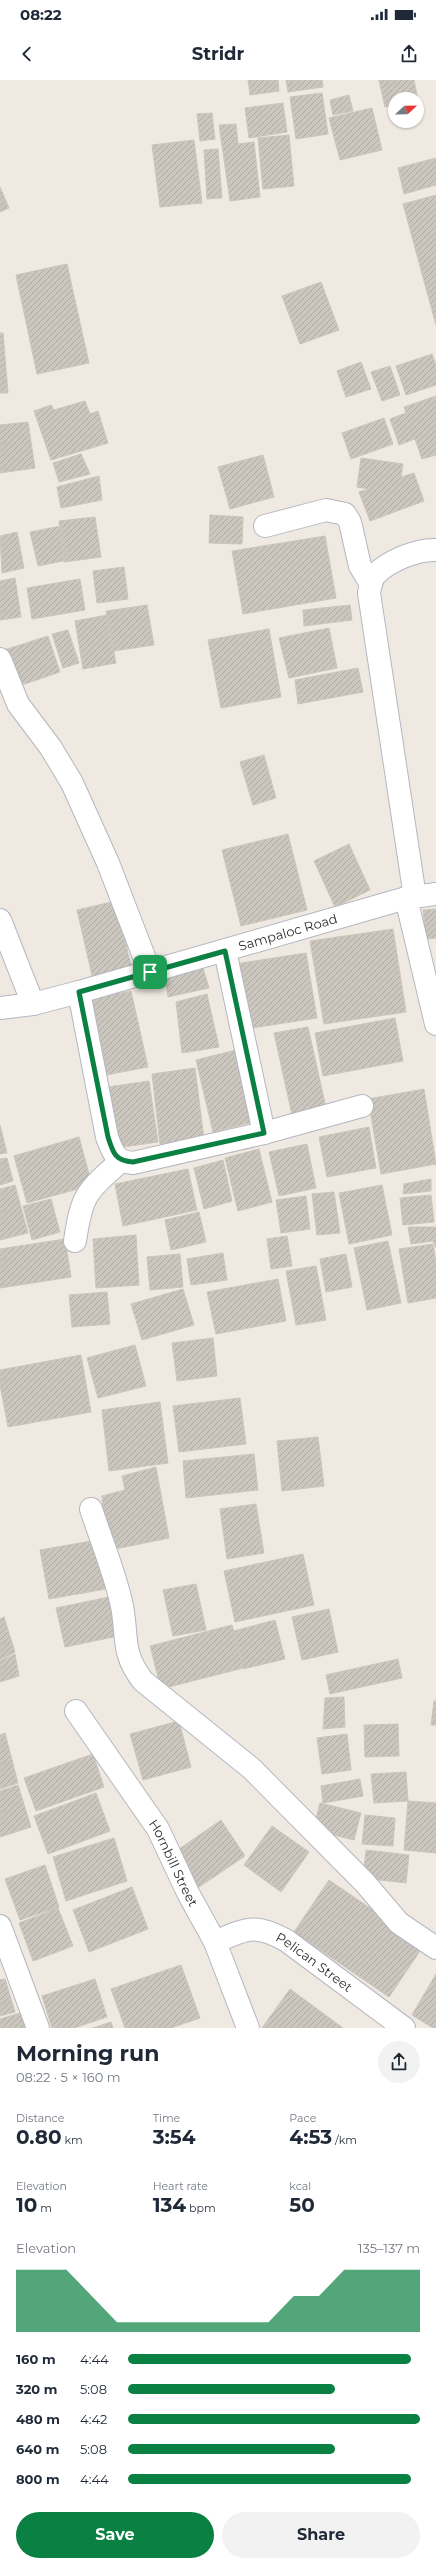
<!DOCTYPE html>
<meta charset="utf-8">
<style>
body{margin:0;font-family:Montserrat,sans-serif;background:#f2f2f3;color:#1f2937;height:100vh;display:flex;flex-direction:column;font-size:15px;white-space:nowrap}
*{box-sizing:border-box;margin:0}
p{font-size:13px;color:#747a83}
.icon{flex:none;width:22px;height:22px;fill:none;stroke:currentColor;stroke-width:2;stroke-linecap:round;stroke-linejoin:round}
.map{position:relative;height:1948px;overflow:hidden}
.panel{display:flex;flex-direction:column;background:#fff;flex:1}
.panel>*{flex:none}
.needle{width:26px;rotate:68deg}
.controls{position:absolute;left:388px;top:12px;display:grid;gap:8px}
.controls a{display:grid;place-items:center;width:36px;height:36px;border-radius:50%;background:#fff;box-shadow:0 1px 3px #0004;font-size:20px}
.pin{position:absolute;display:grid;place-items:center;width:34px;height:34px;color:#fff;margin:-17px;border-radius:8px;box-shadow:0 2px 6px #0006}
.round{display:grid;place-items:center;flex:none;width:42px;height:42px;border-radius:21px;background:#f2f2f3}
.summary{display:flex;align-items:center;justify-content:space-between;height:68px;padding:0 16px}
h1{font-size:22px;font-weight:700;line-height:30px}
.metrics{display:grid;grid-template-columns:repeat(3,1fr);gap:6px;height:68px;padding:4px 16px}
.metrics div{display:grid;align-content:center}
.metrics b{font-size:20px;font-weight:700}
.metrics small{font-size:11px;font-weight:400}
.metrics p{font-size:11px}
.chart{height:112px;padding:8px 16px}
.chart p{display:flex;justify-content:space-between}
.chart svg{width:100%;height:72px;margin-top:4px;fill:#0b8043;opacity:.7}
.action{display:flex;gap:8px;margin-top:auto;padding:8px 16px}
.action a{flex:1;height:46px;border-radius:24px;background:#0b8043;color:#fff;font-size:16px;font-weight:700;line-height:46px;text-align:center}
.action a+a{background:#f2f2f3;color:#1f2937}
ul{padding:0 16px;list-style:none;font-size:13px}
li{display:grid;grid-template-columns:64px 48px 1fr;align-items:center;height:30px}
li i{height:10px;border-radius:5px;background:#0b8043}
.status{display:flex;justify-content:space-between;align-items:center;height:28px;padding:0 20px;background:#fff;direction:ltr}
.status svg{height:11px;fill:currentColor}
header{display:flex;justify-content:space-between;align-items:center;height:52px;padding:0 16px;background:#fff;font-size:18px;font-weight:700}
.map>svg:first-child{display:block}
</style>
<div class="status"><b>08:22</b><svg viewBox="0 0 49 12"><path d="M0 12V9h3v3zM5 12V6h3v6zM10 12V3h3v9zM15 12V0h3v12zM26 1h20v11H26zM47 4h2v5h-2z"/></svg></div>
<header><svg class="icon" aria-label="back" viewBox="0 0 24 24"><path d="M15 5l-7 7 7 7"/></svg>Stridr<svg class="icon" aria-label="share" viewBox="0 0 24 24"><path d="M12 15V3M7 8l5-5 5 5M5 13v7h14v-7"/></svg></header>
<div class="map">
<svg width="436" height="1948" viewBox="0 0 436 1948">
<defs>
<pattern id="building-hatch" width="6" height="6" patternUnits="userSpaceOnUse"><rect width="6" height="6" fill="#cbc7bf"/><path d="M-1 1l2-2M0 6l6-6M5 7l2-2" fill="none" stroke="#afaba4"/></pattern>
</defs>
<rect width="100%" height="100%" fill="#efe9e1"/>
<!-- building -->
<path fill="url(#building-hatch)" stroke="#cbc5ba" d="M248 0H278L279 11 250 15Z
M286 0H322L323 7 288 12Z
M379 0H414L418 20 395 19V25L385 27Z
M322 13 328 54 296 59 290 17Z
M349 15 353 31 333 35 330 20Z
M283 23 287 52 249 58 245 28Z
M372 28 382 70 340 80 329 38Z
M212 33 215 59 200 61 197 34Z
M236 44 238 64 254 62 260 117 230 121 219 45Z
M289 55 294 106 263 109 258 58Z
M194 60 202 123 160 127 152 65Z
M218 69 222 118 207 119 204 70Z
M436 78V105L404 114 398 88Z
M0 107 9 128 0 132Z
M436 115V245L403 124Z
M67 184 89 283 37 294 16 195Z
M321 202 339 250 300 264 282 216Z
M0 253H3L8 313H0Z
M432 274 436 285V305L406 315 396 286Z
M361 282 371 309 346 317 337 291Z
M390 286 400 315 382 321 371 292Z
M436 316V375L422 379 415 359 399 365 390 339 406 333 404 327Z
M85 321 90 334 98 331 108 363 51 380 34 331 51 325 54 330Z
M384 338 393 364 351 379 342 353Z
M28 342 35 388 0 393V345Z
M81 374 90 394 59 402 53 383Z
M263 375 274 417 230 429 218 387Z
M361 378 403 384 401 397 414 393 424 421 370 441 359 412 368 409 357 407Z
M99 396 102 420 61 428 57 407Z
M210 435 243 437 242 464 209 463Z
M95 437 101 477 64 482 59 441Z
M61 446 68 480 38 486 30 452Z
M17 452 24 488 2 493 0 456Z
M325 456 336 518 243 534 232 471Z
M124 487 128 519 97 523 93 491Z
M15 498 21 537 0 540V501Z
M80 499 85 530 32 539 27 508Z
M147 525 154 565 113 571 106 531Z
M350 525 352 540 304 546 303 530Z
M107 535 116 583 83 589 75 541Z
M329 548 337 588 289 598 279 558Z
M269 549 281 617 221 628 208 560Z
M68 550 79 583 63 588 52 554Z
M48 556 60 592 13 608 1 571Z
M358 588 363 612 298 624 295 600Z
M264 675 276 718 253 725 240 682Z
M288 754 307 830 241 846 222 770Z
M349 764 370 810 335 827 314 781Z
M116 821 133 895 94 904 77 830Z
M436 829V858L426 859 423 830Z
M393 849 406 932 324 944 310 861Z
M306 873 317 938 245 949 235 884Z
M203 888 209 908 168 917 165 898Z
M131 911 148 987 106 995 90 919Z
M207 914 219 967 182 973 176 922Z
M395 938 403 981 323 996 315 953Z
M308 947 326 1028 292 1035 274 953Z
M240 969 257 1041 213 1052 196 980Z
M195 988 204 1059 160 1064 152 994Z
M149 1001 158 1062 116 1068 108 1007Z
M424 1009 436 1084 381 1094 368 1019Z
M0 1045 7 1073 0 1074Z
M369 1047 376 1088 327 1097 319 1057Z
M79 1057 92 1105 27 1123 14 1076Z
M307 1064 316 1108 279 1116 269 1072Z
M259 1069 272 1122 238 1131 225 1078Z
M7 1078 13 1101 0 1105V1079Z
M223 1080 232 1121 204 1129 194 1088Z
M188 1089 197 1130 123 1146 115 1104Z
M431 1099V1111L403 1114 404 1104Z
M15 1105 28 1153 0 1160V1109Z
M382 1105 392 1155 349 1164 339 1113Z
M334 1112 340 1153 317 1155 312 1114Z
M431 1115 434 1142 403 1145 400 1118Z
M306 1116 310 1149 281 1153 276 1120Z
M51 1119 60 1152 32 1160 23 1126Z
M199 1132 206 1162 171 1170 165 1140Z
M408 1147H436V1168L433 1161 411 1164Z
M136 1155 139 1205 96 1208 93 1159Z
M287 1156 292 1186 271 1189 267 1159Z
M65 1159 71 1197 0 1208V1169Z
M388 1161 401 1223 367 1230 354 1168Z
M433 1164 436 1182V1218L408 1223 399 1169Z
M223 1173 227 1200 191 1205 187 1179Z
M180 1174 183 1207 150 1210 147 1177Z
M346 1174 352 1207 326 1212 320 1179Z
M316 1186 326 1240 296 1245 286 1191Z
M278 1199 286 1241 216 1254 207 1212Z
M183 1209 194 1245 142 1260 131 1224Z
M107 1212 110 1244 72 1247 69 1215Z
M213 1258 217 1296 177 1301 172 1263Z
M135 1265 146 1306 98 1318 87 1278Z
M81 1275 91 1332 8 1347 0 1305V1290Z
M240 1318 246 1364 179 1372 173 1326Z
M160 1322 168 1383 109 1391 102 1330Z
M318 1357 324 1406 282 1411 277 1361Z
M254 1374 258 1410 186 1418 183 1381Z
M156 1387 169 1458 110 1470 96 1432 103 1431 102 1416 125 1410 122 1396Z
M256 1424 264 1473 227 1479 220 1429Z
M97 1460 106 1509 49 1519 40 1470Z
M303 1474 314 1525 235 1542 224 1491Z
M196 1504 206 1550 173 1556 163 1510Z
M109 1517 118 1556 65 1567 56 1528Z
M329 1529 338 1572 302 1580 292 1537Z
M4 1537 15 1572 0 1580V1539Z
M275 1540 285 1579 243 1589 234 1551Z
M232 1545 243 1588 161 1609 150 1566Z
M15 1574 19 1596 0 1602V1581Z
M398 1579 402 1598 330 1614 326 1595Z
M344 1617 345 1647 323 1649 325 1618Z
M434 1621H436V1645H431Z
M179 1641 191 1687 143 1700 130 1654Z
M398 1644 399 1676 365 1677 364 1645Z
M5 1653 18 1703 0 1709V1655Z
M347 1654 351 1690 322 1694 317 1658Z
M93 1674 104 1707 36 1731 24 1698Z
M406 1692 408 1721 374 1723 371 1694Z
M360 1699 363 1716 323 1723 321 1706Z
M18 1705 31 1747 0 1757V1711Z
M96 1713 110 1751 48 1774 34 1736Z
M408 1721 436 1723V1773L404 1770Z
M320 1723 361 1733 354 1760 313 1750Z
M365 1735 395 1738 393 1766 362 1764Z
M221 1740 245 1776 196 1809 172 1774Z
M272 1746 309 1772 281 1812 244 1785Z
M114 1758 127 1801 66 1821 53 1777Z
M366 1770 409 1775 406 1803 363 1798Z
M45 1785 59 1827 20 1840 5 1799Z
M329 1800 424 1865 389 1917 294 1852Z
M132 1807 148 1849 89 1872 73 1830Z
M58 1828 73 1866 33 1881 19 1843Z
M181 1885 200 1938 171 1948H125L111 1909Z
M436 1894V1948H433L412 1935Z
M5 1899 15 1932 0 1936V1900Z
M95 1899 107 1937 74 1948H52L42 1916Z
M290 1909 343 1948H262Z
M20 1933 25 1948H0V1939Z
M111 1942 113 1948H93Z"/>
<g fill="none" stroke-linecap="round" stroke-linejoin="round">
<!-- street casing -->
<g stroke="#b4b7c1" stroke-width="24">
<g id="street">
<path d="M265 446 326 430 345 434 350 442 360 486 371 504"/>
<path d="M0 579 18 624 51 668 72 703 108 783 150 892"/>
<path d="M415 817 369 513C370 508 371 500 375 495 388 481 417 469 436 470"/>
<path d="M406 818 436 944"/>
<path d="M0 840 33 924"/>
<path d="M79 912 107 1057C113 1073 115 1081 133 1083L264 1053 225 871"/>
<path id="s1" d="M0 928 33 924 79 912 406 818 436 814"/>
<path d="M264 1053 362 1026"/>
<path d="M75 1161C82 1114 86 1112 121 1081"/>
<path d="M91 1429C101 1460 115 1493 122 1526 128 1557 121 1573 143 1601L252 1689 365 1803 399 1843 436 1868"/>
<path id="s2" d="M76 1631 158 1749 188 1813 215 1862 248 1948"/>
<path d="M0 1846 38 1948"/>
<path id="s3" d="M215 1862C247 1848 256 1843 287 1861L404 1948"/>
</g>
</g>
<!-- street -->
<use href="#street" stroke="#fff" stroke-width="22"/>
</g>
<g fill="none" stroke-linecap="round" stroke-linejoin="round">
<!-- route casing -->
<g stroke="#fff" stroke-width="8">
<path id="route" d="M225 871 264 1053 133 1082C115 1081 113 1073 108 1057L79 912Z"/>
</g>
<!-- route -->
<use href="#route" stroke="#0b8043" stroke-width="5"/>
</g>
<g text-anchor="middle" stroke-width="3" stroke-linejoin="round" paint-order="stroke">
<!-- street labels -->
<g font-size="13" fill="#2e2e2e" stroke="#fff">
<text dy="5" stroke="none"><textPath href="#s1" startOffset="298">Sampaloc Road</textPath></text>
<text dy="5" stroke="none"><textPath href="#s2" startOffset="181">Hornbill Street</textPath></text>
<text dy="5" stroke="none"><textPath href="#s3" startOffset="111">Pelican Street</textPath></text>
</g>
</g>
</svg>
<div class="controls">
<a><svg class="needle" viewBox="-14 -14 28 28"><path d="M0-13l5 13h-10z" fill="#e53935"/><path d="M0 13l5-13h-10z" fill="#747a83"/></svg></a>
</div>
<div class="pin" style="left:150px;top:892px;background:#1e9e55"><svg class="icon" aria-label="arrive" viewBox="0 0 24 24"><path d="M6 21V4h12l-3 4 3 4H6"/></svg></div>
</div>
<section class="panel">
<div class="summary"><div><h1>Morning run</h1><p>08:22 · 5 × 160 m</p></div><a class="round"><svg class="icon" aria-label="share" viewBox="0 0 24 24"><path d="M12 15V3M7 8l5-5 5 5M5 13v7h14v-7"/></svg></a></div>
<div class="metrics">
<div><p>Distance</p><b>0.80<small> km</small></b></div>
<div><p>Time</p><b>3:54</b></div>
<div><p>Pace</p><b>4:53<small> /km</small></b></div>
</div>
<div class="metrics">
<div><p>Elevation</p><b>10<small> m</small></b></div>
<div><p>Heart rate</p><b>134<small> bpm</small></b></div>
<div><p>kcal</p><b>50</b></div>
</div>
<div class="chart"><p><span>Elevation</span>135–137 m</p>
<svg viewBox="0 0 160 44" preserveAspectRatio="none"><path d="M0 44V6L10 6L20 6L30 22L40 38L50 38L60 38L70 38L80 38L90 38L100 38L110 22L120 22L130 6L140 6L150 6L160 6V44z"/></svg>
</div>
<ul>
<li><b>160 m</b>4:44<i style="width:97%"></i></li>
<li><b>320 m</b>5:08<i style="width:71%"></i></li>
<li><b>480 m</b>4:42<i style="width:100%"></i></li>
<li><b>640 m</b>5:08<i style="width:71%"></i></li>
<li><b>800 m</b>4:44<i style="width:97%"></i></li>
</ul>
<div class="action"><a>Save</a><a>Share</a></div>
</section>
